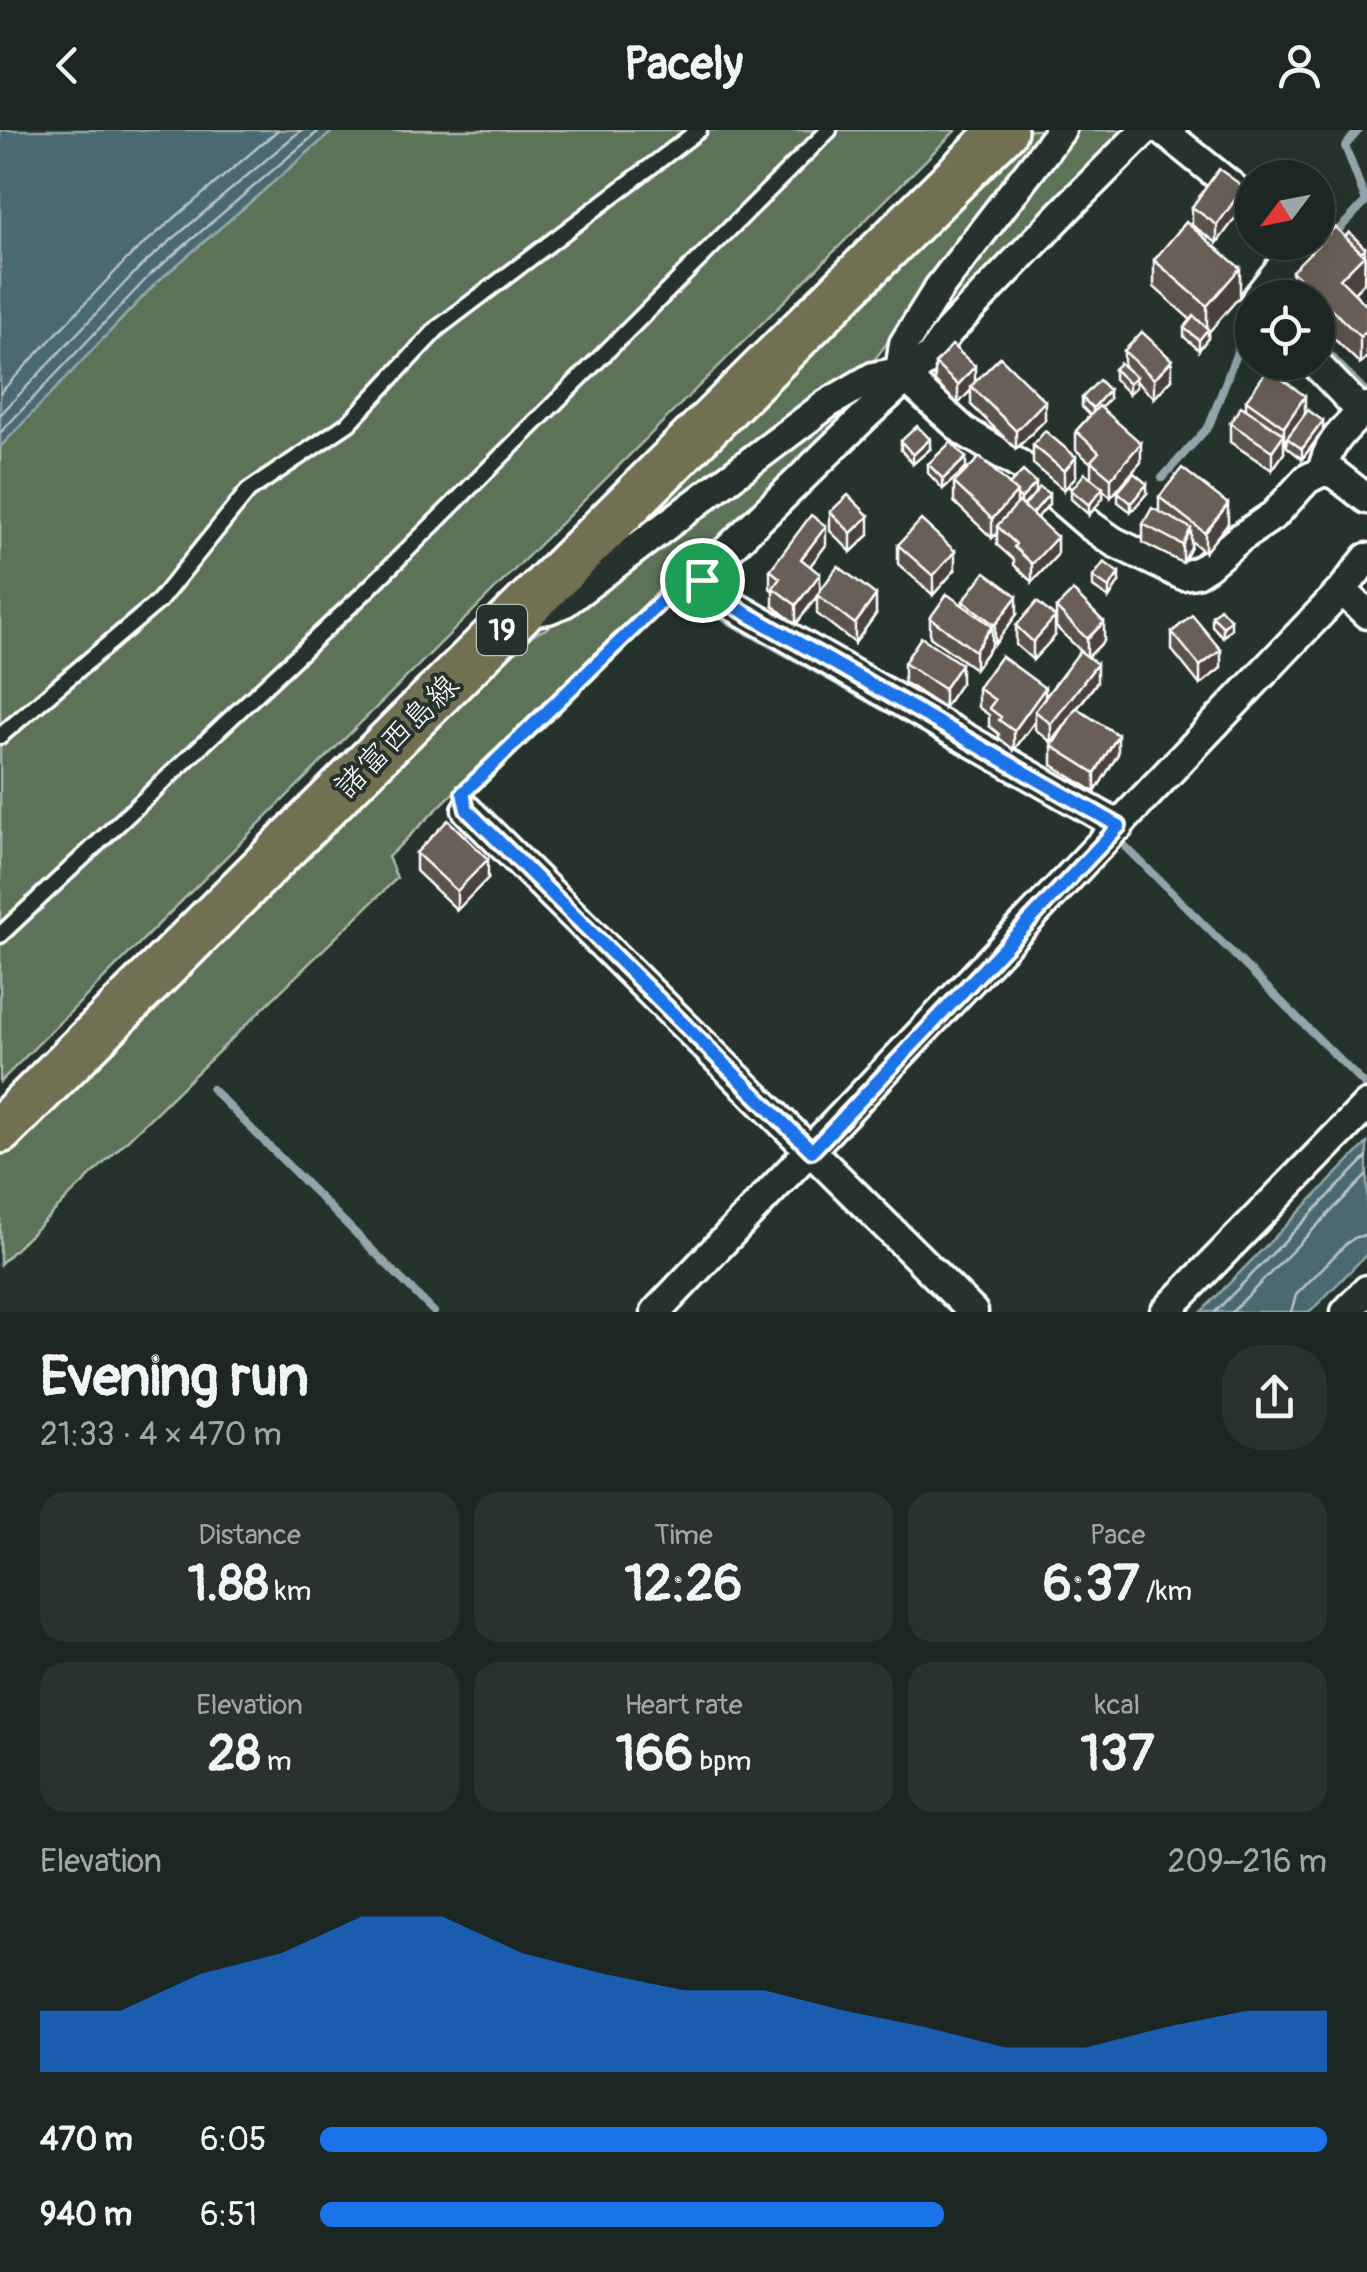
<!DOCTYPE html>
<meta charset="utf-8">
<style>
body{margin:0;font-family:Pangolin,"Klee One",sans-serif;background:#29322f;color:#f1f3f6;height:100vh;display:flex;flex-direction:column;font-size:38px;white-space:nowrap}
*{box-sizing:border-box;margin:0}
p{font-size:32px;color:#a0a5a5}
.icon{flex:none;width:55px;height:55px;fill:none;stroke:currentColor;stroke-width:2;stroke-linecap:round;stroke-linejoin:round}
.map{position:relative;height:1182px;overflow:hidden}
.details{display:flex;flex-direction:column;background:#1c2622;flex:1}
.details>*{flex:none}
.needle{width:65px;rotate:238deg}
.buttons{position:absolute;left:1235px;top:30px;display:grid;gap:20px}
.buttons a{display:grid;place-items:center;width:100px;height:100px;border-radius:50%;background:#1c2622;box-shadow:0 10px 40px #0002,0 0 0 2px #3a4340;font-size:50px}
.pin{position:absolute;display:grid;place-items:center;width:85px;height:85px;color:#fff;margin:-42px;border:5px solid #fff;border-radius:50%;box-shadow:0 2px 10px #0007}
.round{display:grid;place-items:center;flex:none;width:105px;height:105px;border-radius:40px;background:#29322f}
.overview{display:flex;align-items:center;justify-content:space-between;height:170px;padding:0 40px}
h1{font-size:55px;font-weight:700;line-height:75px}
.metrics{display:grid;grid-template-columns:repeat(3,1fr);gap:15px;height:170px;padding:10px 40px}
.metrics div{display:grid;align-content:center;border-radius:25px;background:#29322f;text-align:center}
.metrics b{font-size:50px;font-weight:700}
.metrics small{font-size:28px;font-weight:400}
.metrics p{font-size:28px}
.chart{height:280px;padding:20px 40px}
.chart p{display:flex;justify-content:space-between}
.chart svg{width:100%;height:180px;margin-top:10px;fill:#1a73e8;opacity:.7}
ul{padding:0 40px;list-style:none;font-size:32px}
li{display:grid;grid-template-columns:160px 120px 1fr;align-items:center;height:75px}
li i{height:25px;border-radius:12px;background:#1a73e8}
header{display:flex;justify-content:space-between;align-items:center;height:130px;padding:0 40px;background:#1c2622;font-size:45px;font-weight:700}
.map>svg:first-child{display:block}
</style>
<header><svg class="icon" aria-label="back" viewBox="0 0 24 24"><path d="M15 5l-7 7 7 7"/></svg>Pacely<svg class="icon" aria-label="person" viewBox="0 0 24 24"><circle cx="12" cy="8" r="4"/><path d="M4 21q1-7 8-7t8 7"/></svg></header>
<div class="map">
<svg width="1367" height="1182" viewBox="0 0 1367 1182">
<rect width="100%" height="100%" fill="#26332d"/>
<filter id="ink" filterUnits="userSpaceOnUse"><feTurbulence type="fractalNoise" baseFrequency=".01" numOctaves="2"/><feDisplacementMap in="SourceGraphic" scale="20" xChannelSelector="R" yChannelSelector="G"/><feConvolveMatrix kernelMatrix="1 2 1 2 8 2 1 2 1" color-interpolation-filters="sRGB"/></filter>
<g filter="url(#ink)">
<!-- green -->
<path fill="#5d7358" stroke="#aeb9ac" stroke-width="2.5" d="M334 0H956L0 952V317L157 152Z
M1029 0H1047L875 229 578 448Z
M1077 0H1130L923 217 946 169Z
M884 257 702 433 679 441 388 727 397 748 0 1134V1024L515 512 546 499 855 267Z"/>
<!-- water -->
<path fill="#4b6971" stroke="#93a5aa" stroke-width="2.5" d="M0 0H334L157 152 0 317Z
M1367 1013V1124L1310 1182H1201Z"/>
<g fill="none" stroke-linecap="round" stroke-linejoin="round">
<!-- shore -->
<path stroke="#b7c3c6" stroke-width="2.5" d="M0 263 131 125 278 0
M0 285 141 136 301 0
M0 303 150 145 320 0
M1215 1182 1367 1027
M1232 1182 1367 1045
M1291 1182 1296 1165 1347 1113 1356 1107 1367 1105"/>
<!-- stream -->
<path stroke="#93a5aa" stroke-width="8" d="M1332 107 1366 71 1345 16 1359 0
M1274 168 1298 142
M1318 213 1365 261
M1162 348 1209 296 1249 190
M685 466 886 579
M1121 712 1365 955
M212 959 434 1182"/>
<!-- service casing -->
<g stroke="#fff" stroke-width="21">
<path id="service" d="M0 606 159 471 248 361 349 293 438 198 699 0
M0 805 364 463 829 0"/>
</g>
<!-- minor casing -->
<g stroke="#fff" stroke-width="35">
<path id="minor" d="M1061 0 939 158 904 214 901 234 906 248 964 301 1020 335 1091 396 1114 412 1183 445 1196 443 1207 436 1240 408 1274 385 1307 349 1323 341 1335 344 1367 369
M1162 0 1252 73
M1257 168 1301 112
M1314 232 1362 282
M1323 341C1327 312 1347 297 1367 277
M1342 460 1367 484
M524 483 548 479 565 472 827 274 873 247 889 244 906 248
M467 680 973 1182
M1119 696 711 463 702 450 713 434 866 285 932 225 948 202 1074 71 1145 0
M656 1182 1280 525 1342 460 1367 428
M1165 1182 1367 975
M1346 1182 1367 1160"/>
</g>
<!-- primary casing -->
<g stroke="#fff" stroke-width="52">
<path id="primary" d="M0 1000 1004 0"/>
</g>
<!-- path -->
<path stroke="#fff" stroke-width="5" stroke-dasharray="10 8" stroke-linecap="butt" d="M471 655 673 460 680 457"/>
<!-- service -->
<use href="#service" stroke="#26332d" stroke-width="14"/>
<!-- minor -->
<use href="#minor" stroke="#26332d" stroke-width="28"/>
<!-- primary -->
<use href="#primary" stroke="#716f52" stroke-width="45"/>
</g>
<!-- wall -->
<path fill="#5c524b" stroke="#fff" stroke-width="2.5" d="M1244 76 1217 113 1192 95V77Z
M1345 107 1365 127 1364 153 1354 163 1367 176V227L1360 234 1318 193V168H1292V141Z
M1154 130 1240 166 1208 203V208L1199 220 1184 207V198L1191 190 1154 157Z
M1124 221 1172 249 1154 268 1136 251V257L1129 264 1114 249V239L1124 236Z
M1272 232H1296L1285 244Z
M935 234 975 252 1045 290 1016 319 971 275V260L958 274 935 252Z
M1082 268 1109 269 1101 278 1141 332 1111 367 1103 360V368L1089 385 1071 369V360L1091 348V333L1076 320V301L1090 285 1082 277Z
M1246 270 1305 283 1323 301 1302 329 1287 317V311L1284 315V323L1272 340 1230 312V293L1246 279Z
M901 311 930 319 913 334 901 320Z
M1033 315 1076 346 1064 360 1033 334Z
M928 334 966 338 943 359 928 343Z
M954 353 1009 355 1036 362 1049 374 1037 388 1057 425 1032 452 1014 435V430L997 415V403L992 408 954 372Z
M1118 362 1147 363 1131 382 1118 372Z
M1159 367 1228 393 1205 422 1191 411V417L1183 433 1143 413V394L1159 382Z
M830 382 869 405 851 422 830 401Z
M826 415 810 436 820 460 876 484 855 513 817 484V467L796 494 773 476V461L770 458V440Z
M898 415 955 440 933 465 898 434Z
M1093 447 1119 452 1109 468 1093 457Z
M963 471 1017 484 995 514 992 512V515L975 539 930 507V488L963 475Z
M1056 478 1104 511 1088 527 1097 552 1077 579 1118 624 1095 662 1052 635V616L1071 587 1051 612 1035 599V591L1014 620 999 608V604L989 596V585L978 577V558L1045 567 1081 521 1056 497Z
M1212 486 1231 499 1223 507 1212 496Z
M1016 496 1055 506 1033 530 1016 515Z
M1172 502 1221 538 1200 555 1172 520Z
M904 533 961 553 944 578 904 552Z
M416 723 488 748 457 780 416 741Z"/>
<!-- shaded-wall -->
<path fill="#4b423d" stroke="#fff" stroke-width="2.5" d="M1244 57V76L1217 113V95Z
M1365 118 1364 153 1340 177V149L1353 129Z
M1240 138V166L1208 203V208L1199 220V210L1207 200V176Z
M1367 199V227L1360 234V207Z
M1172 230V249L1154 268V249Z
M1287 232H1296L1285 244V235Z
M975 236V255L971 256V260L958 274V255Z
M1136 247V257L1129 264V254Z
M1109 260V269L1093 287V278Z
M1305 266V285L1287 308 1284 315V297Z
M1045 271V290L1016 319V301Z
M1323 291V301L1302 329V319Z
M1284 304V323L1272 340V321Z
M930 309V319L913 334V325Z
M1141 313V332L1111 367V348Z
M1076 327V346L1064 360V341Z
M966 328V338L943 359V349Z
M1036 353V363L1021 378V369Z
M1147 354V363L1131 382V373Z
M1103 358V368L1089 385V375Z
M1017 362V381L997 396V403L992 408V389Z
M1049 364V374L1030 396V387Z
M1228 374V393L1205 422V403Z
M869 386V405L851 422V403Z
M826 396V415L801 448V429Z
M1191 398V417L1183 433V415Z
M1057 407V425L1032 452V434Z
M955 421V440L933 465V446Z
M1119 443V452L1109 468V458Z
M820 444V462L796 494V475Z
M876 465V484L855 513V494Z
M1017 466V484L995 514V495Z
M1055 487V506L1033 530V512Z
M1231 490V499L1223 507V497Z
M1104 492V511L1087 528V509Z
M992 496V515L975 539V521Z
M1221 520V538L1200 555V536Z
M961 534V553L944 578V559Z
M1097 534V552L1051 612V594Z
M1045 558V577L1035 581V591L1014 620V601Z
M1118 605V624L1095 662V643Z
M488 729V748L457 780V761Z"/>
<!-- building -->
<path fill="#6b5f57" stroke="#fff" stroke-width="2.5" d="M1219 39 1244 57 1217 95 1192 77Z
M1186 92 1240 138 1207 176 1154 130Z
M1335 97 1364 125 1340 149 1367 176V199L1360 207 1292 141Z
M1349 102 1365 118 1361 122 1345 107Z
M1194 186 1208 199 1199 210 1184 198Z
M1142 202 1172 230 1154 249 1124 221Z
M952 215 975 236 958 255 935 234Z
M1000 227 1045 271 1016 301 971 256Z
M1120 233 1136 247 1129 254 1114 239Z
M1268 239 1305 266 1284 297 1246 270Z
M1099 250 1109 260 1093 278 1082 268Z
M1099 276 1141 313 1111 348 1091 331 1099 322 1076 301Z
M1241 276 1284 304 1272 321 1230 293Z
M1308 280 1323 291 1302 319 1287 308Z
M917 296 930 309 913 325 901 311Z
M1045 301 1076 327 1064 341 1033 315Z
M951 312 966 328 943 349 928 334Z
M980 327 1017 362 992 389 954 353Z
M1182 338 1228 374 1205 403 1159 367Z
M1023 341 1036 353 1021 369 1017 366V362L1009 355Z
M1085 343 1103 358 1089 375 1071 360Z
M1134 343 1147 354 1131 373 1118 362Z
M1040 357 1049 364 1032 384 1024 376Z
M848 365 869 386 851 403 830 382Z
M1019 372 1057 407 1032 434 1014 417 1016 414 997 396Z
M1152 378 1191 398 1183 415 1143 394Z
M811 385 826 396 801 429 820 444 796 475 773 458 780 448 770 440Z
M921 390 955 421 933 446 898 415Z
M1104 432 1119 443 1109 458 1093 447Z
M838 436 876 465 855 494 817 465Z
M985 442 1017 466 995 495 963 471Z
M1073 461 1104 492 1087 509 1056 478Z
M947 464 992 496 975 521 930 488Z
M1037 472 1055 487 1033 512 1016 496Z
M1220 478 1231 490 1223 497 1212 486Z
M1192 485 1221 520 1200 536 1172 502Z
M921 507 961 534 944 559 904 533Z
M1080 521 1097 534 1051 594 1035 581Z
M1001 526 1045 558 1014 601 999 590 1001 587 989 578 995 570 978 558Z
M1076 578 1118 605 1095 643 1052 616Z
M448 690 488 729 457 761 416 723Z"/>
</g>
<g fill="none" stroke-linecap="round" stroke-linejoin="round" filter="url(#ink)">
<!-- route casing -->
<g stroke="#fff" stroke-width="20">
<path id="route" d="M702 450 711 463 1119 696 812 1021 467 680 463 663 673 460Z"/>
</g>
<!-- route -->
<use href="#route" stroke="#1a73e8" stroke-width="12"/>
</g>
<g text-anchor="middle" stroke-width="8" stroke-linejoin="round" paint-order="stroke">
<!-- shield labels -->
<rect fill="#26332d" stroke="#bec2c0" stroke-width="2.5" x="477" y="475" width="50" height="50" rx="8"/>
<g font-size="30" font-weight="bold" fill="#fff">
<text x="502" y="510">19</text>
</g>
<!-- street labels -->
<g font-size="32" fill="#fff" stroke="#26332d">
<text transform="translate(396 606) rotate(-45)" y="11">諸富西島線</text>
</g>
</g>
</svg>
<div class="buttons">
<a><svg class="needle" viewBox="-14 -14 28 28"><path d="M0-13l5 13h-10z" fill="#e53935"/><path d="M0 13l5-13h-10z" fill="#a0a5a5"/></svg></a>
<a><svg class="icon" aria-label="locate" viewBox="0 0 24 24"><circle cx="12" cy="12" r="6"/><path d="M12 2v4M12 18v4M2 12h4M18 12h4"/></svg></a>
</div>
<div class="pin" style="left:702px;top:450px;background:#1e9e55"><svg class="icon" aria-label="arrive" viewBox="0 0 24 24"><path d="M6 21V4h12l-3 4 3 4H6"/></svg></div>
</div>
<section class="details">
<div class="overview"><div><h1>Evening run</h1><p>21:33 · 4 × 470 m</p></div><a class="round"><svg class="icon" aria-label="share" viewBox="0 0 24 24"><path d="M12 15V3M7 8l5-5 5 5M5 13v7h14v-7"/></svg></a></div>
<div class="metrics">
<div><p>Distance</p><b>1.88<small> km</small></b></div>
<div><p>Time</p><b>12:26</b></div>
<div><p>Pace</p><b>6:37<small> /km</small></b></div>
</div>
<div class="metrics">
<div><p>Elevation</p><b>28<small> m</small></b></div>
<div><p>Heart rate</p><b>166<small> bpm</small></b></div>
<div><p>kcal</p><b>137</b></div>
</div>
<div class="chart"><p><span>Elevation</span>209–216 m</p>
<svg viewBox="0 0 160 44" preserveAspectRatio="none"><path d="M0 44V29L10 29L20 20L30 15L40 6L50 6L60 15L70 20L80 24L90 24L100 29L110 33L120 38L130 38L140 33L150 29L160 29V44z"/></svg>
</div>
<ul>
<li><b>470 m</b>6:05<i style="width:100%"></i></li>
<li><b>940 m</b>6:51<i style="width:62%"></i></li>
</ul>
</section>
